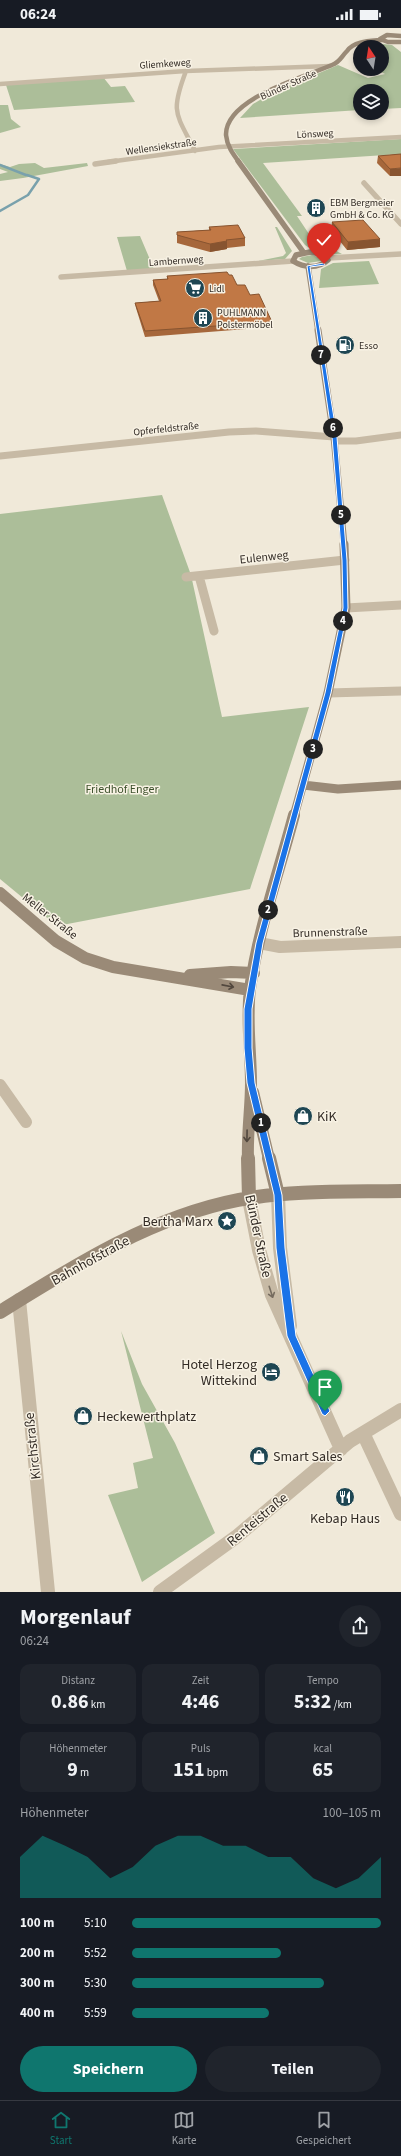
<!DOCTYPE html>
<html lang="de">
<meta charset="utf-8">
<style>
body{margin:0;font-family:"Source Sans 3",sans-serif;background:#20242c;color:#f1f3f6;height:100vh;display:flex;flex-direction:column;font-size:15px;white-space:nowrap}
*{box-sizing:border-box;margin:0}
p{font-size:13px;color:#9ea1a6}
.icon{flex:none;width:22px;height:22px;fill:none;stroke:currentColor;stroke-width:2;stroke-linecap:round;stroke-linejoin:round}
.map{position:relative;height:1564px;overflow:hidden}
.drawer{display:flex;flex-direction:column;background:#171b24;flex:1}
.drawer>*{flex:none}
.needle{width:26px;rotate:348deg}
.tools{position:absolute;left:353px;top:12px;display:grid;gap:8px}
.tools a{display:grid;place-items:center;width:36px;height:36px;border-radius:50%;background:#171b24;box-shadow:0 2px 6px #0003;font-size:20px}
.pin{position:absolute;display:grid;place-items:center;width:34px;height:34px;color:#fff;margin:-41px -17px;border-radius:50% 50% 50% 0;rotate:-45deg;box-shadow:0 0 4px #0007}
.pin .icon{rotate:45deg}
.km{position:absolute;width:20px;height:20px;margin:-10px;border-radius:50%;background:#222;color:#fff;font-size:11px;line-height:20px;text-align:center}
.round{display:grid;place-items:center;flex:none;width:42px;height:42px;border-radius:21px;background:#20242c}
.head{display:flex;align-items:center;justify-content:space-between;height:68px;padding:0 20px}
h1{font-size:22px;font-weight:700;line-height:30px}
.figures{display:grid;grid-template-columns:repeat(3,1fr);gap:6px;height:68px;padding:4px 20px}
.figures div{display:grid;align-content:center;border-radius:10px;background:#20242c;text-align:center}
.figures b{font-size:20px;font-weight:700}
.figures small{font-size:11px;font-weight:400}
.figures p{font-size:11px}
.chart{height:112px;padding:8px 20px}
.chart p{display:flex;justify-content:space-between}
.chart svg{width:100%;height:72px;margin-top:4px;fill:#0f766e;opacity:.7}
.cta{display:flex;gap:8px;margin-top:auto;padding:8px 20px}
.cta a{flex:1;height:46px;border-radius:24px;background:#0f766e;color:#fff;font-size:16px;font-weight:700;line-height:46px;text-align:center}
.cta a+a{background:#20242c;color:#f1f3f6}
ul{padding:0 20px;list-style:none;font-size:13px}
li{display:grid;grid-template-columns:64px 48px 1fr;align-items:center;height:30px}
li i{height:10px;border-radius:5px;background:#0f766e}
.status{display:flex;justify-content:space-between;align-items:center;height:28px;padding:0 20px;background:#171b24;direction:ltr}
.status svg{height:11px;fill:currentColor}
.dock{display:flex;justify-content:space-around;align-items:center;height:56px;border-top:1px solid #363941;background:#171b24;font-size:11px;color:#9ea1a6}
.dock a{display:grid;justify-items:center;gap:2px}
.dock .on{color:#0f766e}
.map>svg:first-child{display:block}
</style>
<div class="status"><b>06:24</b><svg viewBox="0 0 49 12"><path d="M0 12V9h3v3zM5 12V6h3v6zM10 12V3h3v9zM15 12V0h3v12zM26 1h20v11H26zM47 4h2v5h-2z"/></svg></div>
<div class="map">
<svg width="401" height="1564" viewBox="0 0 401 1564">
<rect width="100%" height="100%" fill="#f0e9d9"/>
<!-- green -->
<path fill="#acbe99" d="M374 15 392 17 401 24V80L382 81V63H360V82L240 90 253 76 270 66 338 37 368 50 385 46 375 41H382V19H360Z
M103 49 111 59 125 58 135 74 14 82 6 57Z
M0 77H8L11 91 21 99 0 105Z
M401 111V126L263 135 302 188H297L317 218 331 220 342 226C330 227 315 225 305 217L233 121Z
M35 135 44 140 87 135 88 138 23 150 0 153V146L8 144 0 141V136L10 139 19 136Z
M275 199H277L292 223 285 231 258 233 283 228 286 225Z
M140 208 154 241 127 243 117 209Z
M312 227 321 230V233L308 235 299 231 302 229Z
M369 233 379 256 319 260 321 241 333 235Z
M162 467 191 547 222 689 309 679 250 861 57 898 0 851V486Z
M121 1303 142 1356 175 1415 215 1505 142 1554 108 1467 138 1460 133 1435 153 1430Z"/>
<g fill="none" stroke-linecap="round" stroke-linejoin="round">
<!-- stream -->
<path stroke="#79a1ac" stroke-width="2.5" d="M0 137 26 147
M0 183 28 167 39 151 27 147"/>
<!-- street-far5 -->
<path stroke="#c7baa5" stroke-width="4.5" d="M186 43C170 85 176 85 195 123
M0 56 186 43 330 38
M108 134 219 119 401 109"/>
<!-- street-far4 -->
<path stroke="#c7baa5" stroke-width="5.5" d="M95 136 116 133
M364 155 401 196
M328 230 401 226
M61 249 293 233"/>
<!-- street-far3 -->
<path stroke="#c7baa5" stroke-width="7" d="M335 413H356L401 407
M0 428 229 404 256 403 334 409"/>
<!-- street-far2 -->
<path stroke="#c7baa5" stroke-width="9" d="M199 548 214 603
M186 549 345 532
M346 580 401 577
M328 665 401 663"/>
<!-- street-far1 -->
<path stroke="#c7baa5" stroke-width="12" d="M259 915 280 919 401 914
M0 1057 26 1094"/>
<!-- street -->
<path stroke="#c7baa5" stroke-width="14" d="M278 1167 280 1220 290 1298
M249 1171 259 1222 272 1267 341 1421
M19 1272 48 1564
M363 1405 401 1486
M160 1564 236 1509 350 1413 401 1382"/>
<!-- secondary-far5 -->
<path stroke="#9a8a77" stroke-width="4.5" d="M401 8 387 7 380 11 388 14H401
M239 134C233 126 227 118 226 107 225 70 305 49 332 37 340 34 341 29 347 23 354 13 370 13 381 12"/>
<!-- secondary-far4 -->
<path stroke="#9a8a77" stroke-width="5.5" d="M238 133 304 225
M310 224 321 226 328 232C318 241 304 240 293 233L296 227Z
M308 238 318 303"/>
<!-- secondary-far3 -->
<path stroke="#9a8a77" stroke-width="7" d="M318 302 334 409 344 517"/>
<!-- secondary-far2 -->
<path stroke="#9a8a77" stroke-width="9" d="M303 757 338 761 401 757
M294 788 328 665 346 580 344 516"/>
<!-- secondary-far1 -->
<path stroke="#9a8a77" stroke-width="12" d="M0 865 56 913 85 930 113 939 250 962
M190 947 231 944 254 945
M253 1064 269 1131
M248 1131C247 1105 251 1080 251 1055 251 1024 246 992 250 961 258 902 279 844 294 787"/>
<!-- secondary -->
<path stroke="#9a8a77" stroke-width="14" d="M248 1130 249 1171
M269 1130 278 1167
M0 1284C74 1238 151 1189 238 1172 291 1162 347 1164 401 1163"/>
</g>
<!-- wall -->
<path fill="#a6673b" d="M401 126 390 148 377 135 378 128Z
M332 194 380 211V219L347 222 331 202Z
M209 199 245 210V218L227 220V221L210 224 177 215V204L209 202Z
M229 247 237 257 250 267 272 294V299L145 309 136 280 135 275 159 273 153 257V252L167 251V248Z"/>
<!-- shaded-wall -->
<path fill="#875430" d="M401 140V148H390V141Z
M380 211V219L347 222 348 214Z
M227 213V221L210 224V216Z"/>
<!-- building -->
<path fill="#c17845" stroke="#875430" d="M401 126V140L390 141 378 128Z
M363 192 380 211 348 214 332 194Z
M238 197 245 210 226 212 227 213 210 216 177 207V204L211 202 209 199Z
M227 244 229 247H232L237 257H245L250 267 259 266 272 294 145 303 135 275 161 273 153 252 168 251 167 248Z"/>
<!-- one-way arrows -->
<defs><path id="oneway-shaft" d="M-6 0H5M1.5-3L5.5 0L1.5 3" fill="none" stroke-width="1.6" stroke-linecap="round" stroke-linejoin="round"/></defs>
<g stroke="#52483e">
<use href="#oneway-shaft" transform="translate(228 958) rotate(11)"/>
<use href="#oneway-shaft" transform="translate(247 1108) rotate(91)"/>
</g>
<use stroke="#766c5f" href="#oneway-shaft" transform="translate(271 1264) rotate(72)"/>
<!-- route -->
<path fill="#1a73e8" stroke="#fff" d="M324 235 325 237 310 239 337 409 347 532 348 580 331 665 263 915 252 981V1020L255 1055 282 1167 285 1220 296 1308 330 1383 325 1388 322 1386 287 1308 276 1220 274 1167 247 1055 244 1020V981L256 915 325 665 343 580 342 532 332 409 307 238Z"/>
<!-- icons -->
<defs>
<g id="building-disc" transform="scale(1)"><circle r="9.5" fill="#1e4653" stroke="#f8f2e4"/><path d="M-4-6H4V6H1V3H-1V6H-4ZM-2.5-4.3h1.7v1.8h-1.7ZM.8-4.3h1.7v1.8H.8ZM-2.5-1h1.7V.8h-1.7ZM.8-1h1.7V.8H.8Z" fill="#fff"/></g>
<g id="supermarket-disc" transform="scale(1)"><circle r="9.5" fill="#1e4653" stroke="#f8f2e4"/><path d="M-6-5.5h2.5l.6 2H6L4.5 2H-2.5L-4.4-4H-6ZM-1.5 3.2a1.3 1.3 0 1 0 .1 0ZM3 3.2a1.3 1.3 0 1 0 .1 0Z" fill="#fff"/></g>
<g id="fuel-disc" transform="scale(1)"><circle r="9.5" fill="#1e4653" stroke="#f8f2e4"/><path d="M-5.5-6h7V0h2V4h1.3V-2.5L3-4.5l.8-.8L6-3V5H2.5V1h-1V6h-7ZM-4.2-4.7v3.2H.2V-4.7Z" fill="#fff"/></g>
<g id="shop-disc" transform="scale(1)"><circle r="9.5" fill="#1e4653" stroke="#f8f2e4"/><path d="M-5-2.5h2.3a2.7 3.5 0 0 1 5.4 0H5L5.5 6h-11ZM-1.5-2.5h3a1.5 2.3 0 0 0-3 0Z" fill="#fff"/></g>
<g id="sight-disc" transform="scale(1)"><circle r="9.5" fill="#1e4653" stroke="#f8f2e4"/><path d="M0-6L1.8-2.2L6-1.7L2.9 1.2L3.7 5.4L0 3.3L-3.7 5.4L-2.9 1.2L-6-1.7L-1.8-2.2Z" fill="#fff"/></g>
<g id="hotel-disc" transform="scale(1)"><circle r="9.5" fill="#1e4653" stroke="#f8f2e4"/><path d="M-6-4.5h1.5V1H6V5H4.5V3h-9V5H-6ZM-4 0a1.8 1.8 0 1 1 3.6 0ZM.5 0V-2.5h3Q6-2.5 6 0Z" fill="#fff"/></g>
<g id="restaurant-disc" transform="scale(1)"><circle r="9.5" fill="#1e4653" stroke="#f8f2e4"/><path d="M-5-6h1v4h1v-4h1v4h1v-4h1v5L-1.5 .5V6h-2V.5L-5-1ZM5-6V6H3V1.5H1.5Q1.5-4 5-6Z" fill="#fff"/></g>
</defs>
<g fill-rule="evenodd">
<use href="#building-disc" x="316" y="180"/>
<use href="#supermarket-disc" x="195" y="260"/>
<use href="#building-disc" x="203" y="290"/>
<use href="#fuel-disc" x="345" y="317"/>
<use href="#shop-disc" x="303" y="1088"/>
<use href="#sight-disc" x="227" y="1193"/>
<use href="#hotel-disc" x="271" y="1344"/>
<use href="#shop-disc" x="83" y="1388"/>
<use href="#shop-disc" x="259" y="1428"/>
<use href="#restaurant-disc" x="345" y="1469"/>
</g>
<g text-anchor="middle" stroke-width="3" stroke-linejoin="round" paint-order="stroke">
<!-- far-street labels -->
<g font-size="10" fill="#332c26" stroke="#f8f2e4">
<text transform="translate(165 35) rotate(-4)" y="4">Gliemkeweg</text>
<text transform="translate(288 56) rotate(-24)" y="4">Bünder Straße</text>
<text transform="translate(315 105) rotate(-3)" y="4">Lönsweg</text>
<text transform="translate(161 118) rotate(-8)" y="4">Wellensiekstraße</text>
<text transform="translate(176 232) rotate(-4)" y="4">Lambernweg</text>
<text transform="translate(166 400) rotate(-6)" y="4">Opferfeldstraße</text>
</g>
<!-- far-poi labels -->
<g font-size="10" fill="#332c26" stroke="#f8f2e4" text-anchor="start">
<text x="330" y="178">EBM Bergmeier<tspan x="330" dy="12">GmbH &amp; Co. KG</tspan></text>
<text x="209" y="264">Lidl</text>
<text x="217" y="288">PUHLMANN<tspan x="217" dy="12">Polstermöbel</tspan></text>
<text x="359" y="321">Esso</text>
</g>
<!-- street labels -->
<g font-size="12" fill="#332c26" stroke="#f8f2e4">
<text transform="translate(264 529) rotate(-6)" y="4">Eulenweg</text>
<text transform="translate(50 888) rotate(38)" y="4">Meller Straße</text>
<text transform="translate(330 904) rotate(-2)" y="4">Brunnenstraße</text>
</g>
<!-- park labels -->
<g font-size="12" fill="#3c502b" stroke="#f8f2e4">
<text x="122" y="765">Friedhof Enger</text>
</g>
<!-- near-poi labels -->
<g font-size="14" fill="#332c26" stroke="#f8f2e4" text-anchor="start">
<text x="317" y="1093">KiK</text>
<text x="213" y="1198" text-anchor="end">Bertha Marx</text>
<text x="257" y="1341" text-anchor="end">Hotel Herzog<tspan x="257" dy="16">Wittekind</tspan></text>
<text x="97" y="1393">Heckewerthplatz</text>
<text x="273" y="1433">Smart Sales</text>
<text x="345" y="1495" text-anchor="middle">Kebap Haus</text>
</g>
<!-- near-street labels -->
<g font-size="14" fill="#332c26" stroke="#f8f2e4">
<text transform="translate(259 1208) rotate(78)" y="5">Bünder Straße</text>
<text transform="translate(90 1232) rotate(-29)" y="5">Bahnhofstraße</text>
<text transform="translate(32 1418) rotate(-96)" y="5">Kirchstraße</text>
<text transform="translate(257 1491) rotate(-40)" y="5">Renteistraße</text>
</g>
</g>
</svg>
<div class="tools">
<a><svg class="needle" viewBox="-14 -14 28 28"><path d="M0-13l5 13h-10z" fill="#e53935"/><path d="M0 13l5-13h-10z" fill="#9ea1a6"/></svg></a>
<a><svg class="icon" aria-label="layers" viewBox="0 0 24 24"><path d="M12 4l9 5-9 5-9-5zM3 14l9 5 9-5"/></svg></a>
</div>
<div class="pin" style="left:325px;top:1383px;background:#1e9e55"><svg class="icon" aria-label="arrive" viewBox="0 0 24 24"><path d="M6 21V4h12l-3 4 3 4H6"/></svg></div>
<div class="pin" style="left:324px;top:236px;background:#d93025"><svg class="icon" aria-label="check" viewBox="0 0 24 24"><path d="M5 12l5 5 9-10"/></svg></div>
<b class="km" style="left:261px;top:1095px">1</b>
<b class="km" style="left:268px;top:882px">2</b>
<b class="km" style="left:313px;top:721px">3</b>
<b class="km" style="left:343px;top:593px">4</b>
<b class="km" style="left:341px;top:487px">5</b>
<b class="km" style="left:333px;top:400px">6</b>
<b class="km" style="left:321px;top:327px">7</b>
</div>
<section class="drawer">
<div class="head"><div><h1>Morgenlauf</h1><p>06:24</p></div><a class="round"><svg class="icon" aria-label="share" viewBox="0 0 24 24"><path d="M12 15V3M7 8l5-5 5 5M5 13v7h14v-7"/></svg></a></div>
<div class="figures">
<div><p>Distanz</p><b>0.86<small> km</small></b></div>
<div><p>Zeit</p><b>4:46</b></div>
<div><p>Tempo</p><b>5:32<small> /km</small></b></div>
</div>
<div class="figures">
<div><p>Höhenmeter</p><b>9<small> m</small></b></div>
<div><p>Puls</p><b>151<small> bpm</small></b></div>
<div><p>kcal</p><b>65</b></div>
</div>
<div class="chart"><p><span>Höhenmeter</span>100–105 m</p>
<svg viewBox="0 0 160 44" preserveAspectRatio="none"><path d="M0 44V19L10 6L20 12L30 19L40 32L50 25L60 12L70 6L80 6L90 12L100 12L110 19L120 19L130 32L140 38L150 32L160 19V44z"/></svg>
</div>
<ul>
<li><b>100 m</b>5:10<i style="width:100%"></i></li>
<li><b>200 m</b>5:52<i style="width:60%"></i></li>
<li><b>300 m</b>5:30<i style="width:77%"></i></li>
<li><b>400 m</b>5:59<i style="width:55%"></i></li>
</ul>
<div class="cta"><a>Speichern</a><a>Teilen</a></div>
</section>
<nav class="dock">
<a class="on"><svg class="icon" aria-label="home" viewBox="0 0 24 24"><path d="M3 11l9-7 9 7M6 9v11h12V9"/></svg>Start</a>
<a><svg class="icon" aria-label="map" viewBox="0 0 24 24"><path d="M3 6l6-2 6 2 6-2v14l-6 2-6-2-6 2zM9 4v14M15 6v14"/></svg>Karte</a>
<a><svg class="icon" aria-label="saved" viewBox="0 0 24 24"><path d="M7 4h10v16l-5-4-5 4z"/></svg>Gespeichert</a>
</nav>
